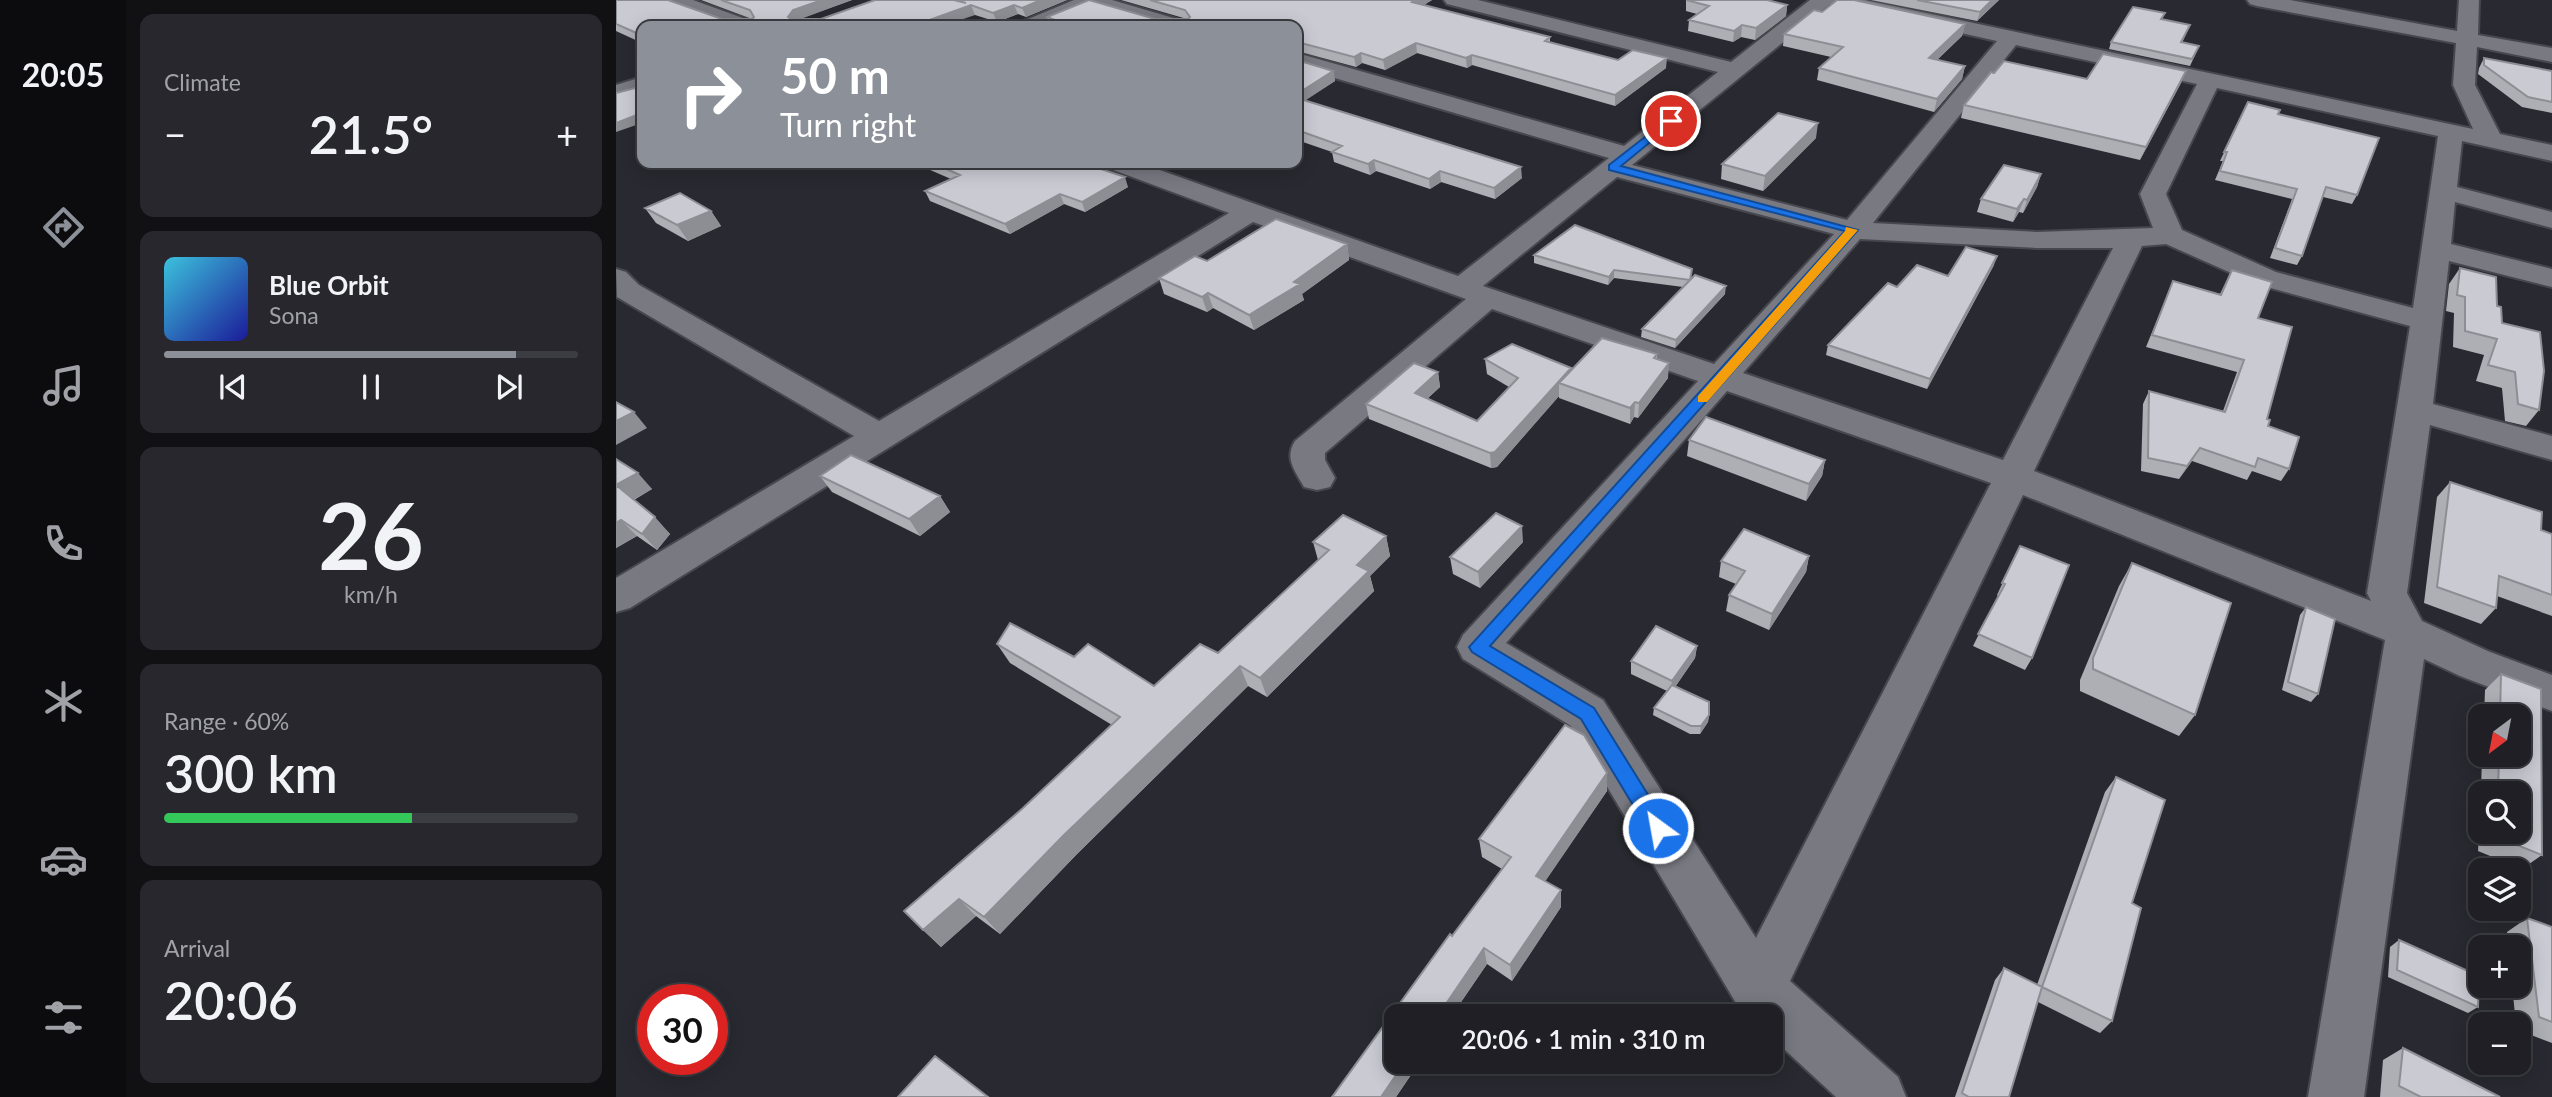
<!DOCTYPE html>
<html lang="en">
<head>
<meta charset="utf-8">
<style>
	:root { --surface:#1f1f25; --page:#27272d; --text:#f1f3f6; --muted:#a1a2a7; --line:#3c3d42; --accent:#8c9099 }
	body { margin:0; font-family:Lato,sans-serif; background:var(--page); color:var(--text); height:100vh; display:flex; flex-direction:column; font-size:26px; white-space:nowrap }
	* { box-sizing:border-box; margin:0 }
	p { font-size:23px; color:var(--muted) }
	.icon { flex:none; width:38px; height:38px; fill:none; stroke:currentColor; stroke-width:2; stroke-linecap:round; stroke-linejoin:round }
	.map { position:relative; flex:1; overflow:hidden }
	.details { display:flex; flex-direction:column; gap:14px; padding:14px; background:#111114; width:490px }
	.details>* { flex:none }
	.hud { position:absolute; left:21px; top:21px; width:665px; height:147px; border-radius:14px; box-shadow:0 4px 18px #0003,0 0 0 2px var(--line); background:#8c9099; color:#fff; overflow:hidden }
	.needle { width:46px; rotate:212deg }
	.fabs { position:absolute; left:1852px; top:704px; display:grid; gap:14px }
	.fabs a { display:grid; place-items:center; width:63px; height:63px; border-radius:14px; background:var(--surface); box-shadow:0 4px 18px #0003,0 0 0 2px var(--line); font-size:35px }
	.speed { position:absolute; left:21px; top:984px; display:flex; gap:14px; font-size:35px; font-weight:700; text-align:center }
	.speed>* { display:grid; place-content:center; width:91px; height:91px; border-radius:50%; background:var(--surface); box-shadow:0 4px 18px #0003,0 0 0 2px var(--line); line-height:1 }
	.speed .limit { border:10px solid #d22; background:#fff; color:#111 }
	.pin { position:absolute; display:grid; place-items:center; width:60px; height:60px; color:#fff; margin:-30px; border:4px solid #fff; border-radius:50%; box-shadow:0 2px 7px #0007 }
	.me { position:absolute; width:77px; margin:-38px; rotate:328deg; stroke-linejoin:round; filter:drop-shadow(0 0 5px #0008) }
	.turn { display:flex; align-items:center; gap:24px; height:147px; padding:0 28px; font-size:32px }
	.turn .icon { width:91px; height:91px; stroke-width:2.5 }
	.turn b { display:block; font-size:49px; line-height:60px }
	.big { font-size:52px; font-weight:600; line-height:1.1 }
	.details .widget { flex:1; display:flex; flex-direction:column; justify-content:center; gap:10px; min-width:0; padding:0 24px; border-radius:14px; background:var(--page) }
	.details .dial { align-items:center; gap:0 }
	.dial b { font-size:91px; line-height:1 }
	.song { display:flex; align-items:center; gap:21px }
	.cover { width:84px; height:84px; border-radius:10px; background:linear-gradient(135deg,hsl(190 70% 55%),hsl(240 70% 35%)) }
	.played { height:7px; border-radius:4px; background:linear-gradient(90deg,var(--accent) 85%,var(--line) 85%) }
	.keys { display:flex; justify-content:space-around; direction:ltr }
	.heat { display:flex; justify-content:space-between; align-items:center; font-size:38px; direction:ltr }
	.charge { height:10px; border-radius:5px; background:linear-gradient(90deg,#34c759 60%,var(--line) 0) }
	.trip { position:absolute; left:768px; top:1004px; width:399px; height:70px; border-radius:14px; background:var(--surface); box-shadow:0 4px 18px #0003,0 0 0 2px var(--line); font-weight:600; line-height:70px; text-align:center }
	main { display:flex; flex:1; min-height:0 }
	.tabs { display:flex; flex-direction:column; width:126px; justify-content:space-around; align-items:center; background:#0c0c0f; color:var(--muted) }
	.tabs .icon { width:49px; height:49px }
	.tabs .on { color:var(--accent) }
	.tabs b { font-size:32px; color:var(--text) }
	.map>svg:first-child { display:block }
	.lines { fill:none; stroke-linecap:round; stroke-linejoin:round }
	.street-casing { stroke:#47474e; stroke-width:4 }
	.street { fill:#787981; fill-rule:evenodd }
	.wall { fill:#aeaeb5 }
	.shaded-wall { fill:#8d8d94 }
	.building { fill:#cacad3; stroke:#8d8d94; stroke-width:2 }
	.route { fill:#1a73e8; stroke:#114b97; stroke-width:2 }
	.slow { fill:#f59e0b }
</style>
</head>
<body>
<main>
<nav class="tabs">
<b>20:05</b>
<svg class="icon on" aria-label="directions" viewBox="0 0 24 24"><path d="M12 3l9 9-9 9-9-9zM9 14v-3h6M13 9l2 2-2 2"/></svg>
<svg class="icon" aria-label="music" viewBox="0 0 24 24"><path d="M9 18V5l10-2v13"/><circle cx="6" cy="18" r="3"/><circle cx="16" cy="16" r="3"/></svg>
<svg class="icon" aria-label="phone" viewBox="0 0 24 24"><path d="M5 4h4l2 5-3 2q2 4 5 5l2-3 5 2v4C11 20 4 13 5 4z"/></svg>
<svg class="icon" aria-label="climate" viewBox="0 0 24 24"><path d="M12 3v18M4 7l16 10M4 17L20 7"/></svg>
<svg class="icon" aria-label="car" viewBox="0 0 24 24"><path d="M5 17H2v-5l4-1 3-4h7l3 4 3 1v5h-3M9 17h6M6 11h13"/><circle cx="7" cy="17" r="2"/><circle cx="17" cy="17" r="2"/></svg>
<svg class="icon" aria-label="filters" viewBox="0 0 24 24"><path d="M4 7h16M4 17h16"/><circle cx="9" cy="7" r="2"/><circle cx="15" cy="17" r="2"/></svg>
</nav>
<section class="details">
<div class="widget"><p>Climate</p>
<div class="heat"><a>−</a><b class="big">21.5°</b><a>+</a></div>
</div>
<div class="widget">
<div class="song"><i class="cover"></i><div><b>Blue Orbit</b><p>Sona</p></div></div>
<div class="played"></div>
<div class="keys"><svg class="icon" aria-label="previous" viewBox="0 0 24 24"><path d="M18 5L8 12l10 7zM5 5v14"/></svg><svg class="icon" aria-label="pause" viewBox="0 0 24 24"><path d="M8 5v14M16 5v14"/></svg><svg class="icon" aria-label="next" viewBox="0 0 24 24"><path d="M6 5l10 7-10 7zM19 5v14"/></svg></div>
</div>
<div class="widget dial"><b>26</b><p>km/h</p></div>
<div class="widget"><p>Range · 60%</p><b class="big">300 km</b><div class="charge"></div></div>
<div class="widget"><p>Arrival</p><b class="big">20:06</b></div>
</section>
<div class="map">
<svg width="1936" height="1097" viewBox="0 0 1936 1097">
	<rect width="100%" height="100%" fill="#292931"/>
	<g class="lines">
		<g class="street-casing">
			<path id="street" d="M48,0H77L138,22L141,26H112L51,4Z
				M458,0H496L571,22L574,26H542L476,7L429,26H402L405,22Z
				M828,0H862L1115,62L1194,0H1249L1857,129L1837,85L1840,43L1641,6L1634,4L1631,0H1674L1841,31L1843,0H1863L1862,35L1936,48V62L1861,47L1859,85L1884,134L1936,145V161L1846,141L1841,187L1936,212V228L1839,202L1835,244L1936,269V287L1833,261L1817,404L1936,436V460L1814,425L1791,593L1806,621L1874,652L1936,675V711L1844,676L1808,659L1748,1097H1692L1769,640L1407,495L1174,981L1282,1077L1290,1097H1220L1155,1037V1017H1133L1123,1008L955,726L847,659L841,647L847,635L1082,381L876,309L709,453V460L719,478L714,487L701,490L688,487C679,471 668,458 679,441L850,299L637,222L14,608L0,612V578L238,436L1,297L0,269L10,272L23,285L263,421L613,213L492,168L488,163H524L842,276L993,158L681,67V53L1008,146L1102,72L831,4ZM1214,4L1381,41L1231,220L1016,165ZM1400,45L1581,84L1524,194L1537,228L1421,232L1257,223ZM1601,88L1822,136L1797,308L1660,272L1566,230L1550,194ZM1001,177L1218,234L1098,364L867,286ZM1244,239L1421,248H1497L1387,460L1127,373ZM1550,244L1640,284L1794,326L1751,593L1755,601L1418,471L1526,246ZM1111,391L1375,483L1140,938L987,700L890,643Z
				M26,77V92L0,100V85Z"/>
		</g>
		<use href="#street" class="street"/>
	</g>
	<path class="wall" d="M0,0L106,19H136L85,0H236L183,19H205L259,0H451L410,17L402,14L381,22L359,15L26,26V43L0,31Z
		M505,0H816L808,5L934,37V42L1002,60L1050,68L999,106L856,65L851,68L801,53L769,70L746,63L740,67L681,51V26H434L431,17L571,19Z
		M1070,0L1171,5L1170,16L1139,40L1125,37L1117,42L1072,31L1073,20L1081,14L1070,11Z
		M1255,0H1383L1361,21Z
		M1206,12L1349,24L1346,36L1321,60L1349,66L1346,79L1318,112L1201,80L1203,68L1215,57L1167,46L1168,34Z
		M1546,19L1574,25L1566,43L1580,53L1574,66L1493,49L1495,42Z
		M1868,58L1936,71V113L1906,107L1862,74L1863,68Z
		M681,60L717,71L719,81L689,100L906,178L879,199L825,182L814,189L760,171L754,175L718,162L716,152L681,140Z
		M1565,83L1524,160L1345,118L1348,105Z
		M1632,102L1662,114L1741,195L1736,204L1707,197L1686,256L1681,265L1654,258L1676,199L1599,180L1607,161H1604Z
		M1200,138L1147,191L1105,179L1106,164Z
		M298,163H467L512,187L469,212L448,204L394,234L314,201L309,191L335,179Z
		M1425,174L1421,187L1407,213L1403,212L1397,222L1361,212L1365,199Z
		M29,208L95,211L105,226L72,241L40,223Z
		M731,244L733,260L686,294L688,300L638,330L597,308L591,312L548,294L543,278L591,261Z
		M918,255L1075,279L1109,294L1059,348L1025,337L1026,329L1067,287L998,278L992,285L918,263Z
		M1378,265L1311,389L1210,355L1212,345L1281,287L1332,276Z
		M1844,268L1881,306L1886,323L1923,410L1910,426L1889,421L1886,388L1860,381L1868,355L1837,347L1838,313L1830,311L1833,284Z
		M1616,270L1642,318L1652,426L1673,469L1665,481L1636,471L1631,480L1576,461L1563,479L1525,471L1527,404L1533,391L1607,411L1621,372L1530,347L1557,281L1604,294Z
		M1041,354V359L1052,378L1022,418L1018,417L1014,424L943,398V396L881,467L875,468L753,419L750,404L822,372L824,387L811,399L861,421L893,387L871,374L869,359L955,370Z
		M1073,440L1209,460L1206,476L1190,501L1071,456Z
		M0,459L36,489L18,500L54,534L41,550L21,536L0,548Z
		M204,476L324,496L334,512L304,536L216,492Z
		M1834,482L1925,530L1936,534V616L1881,596L1880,608L1865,624L1808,603L1821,497Z
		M770,536L774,556L754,576L758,591L651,697L632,686L461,854L384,934L360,916L325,947L307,930L407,808L496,725L394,663L381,644L458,657L538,686L602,653L702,560L697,542Z
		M907,542L864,588L837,574L834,557Z
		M1404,546L1416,658L1409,670L1357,646L1382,596L1381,595Z
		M1193,556L1190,572L1153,630L1110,611L1113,595L1120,584L1103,577L1105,561Z
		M1516,563L1579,715L1563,736L1464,691V680L1503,586Z
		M1690,607L1702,694L1695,702L1666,690L1684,615Z
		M1081,646L1079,658L1059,687L1093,715L1092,722L1084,734H1074L1037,715L1038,708L1051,691L1015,674V661Z
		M1885,674L1925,689L1926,855L1906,869L1862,851L1864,811V831H1902V793H1865L1866,754H1902V716H1868L1869,690Z
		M991,773V791L929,881L945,907L896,981L871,964L780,1097H716L886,869L866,857L863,839Z
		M1500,777L1516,903L1496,1021L1484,1033L1422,1002L1393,1097H1339L1379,980L1388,968L1421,985L1489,792Z
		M1911,918L1936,927V1043L1902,1030V1024H1900L1896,985H1902V947H1892L1891,932Z
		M1783,940L1862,1007L1852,1013L1772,977L1774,947Z
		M1787,1048L1884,1097H1764L1767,1060Z"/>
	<path class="shaded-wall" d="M206,0H236L182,20L177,26L172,17L177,10Z
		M425,0H451L410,17L406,8Z
		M799,0H816L797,11L796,2Z
		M1376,0H1383L1361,21L1364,12Z
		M355,5L359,15L327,26H297Z
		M398,5L402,14L381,22L377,13Z
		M1171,5L1170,16L1139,40L1140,28Z
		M1349,24L1346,36L1310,70L1313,58Z
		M1126,25L1125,37L1117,42L1118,31Z
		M800,43L801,53L769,70L767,60Z
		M745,53L746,63L740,67L738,57Z
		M856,55V65L851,68L850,58Z
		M1051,58L1050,68L999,106V95Z
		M1349,66L1346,79L1318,112L1321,99Z
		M717,71L719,81L681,106V94Z
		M1570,71L1565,83L1524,160L1530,147Z
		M26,113V123L0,132V123Z
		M1202,123L1200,138L1147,191L1149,176Z
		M758,160L760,171L754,175L752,164Z
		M905,167L906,178L879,199L878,188Z
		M824,171L825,182L814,189L813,179Z
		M1425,174L1421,187L1407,213L1411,200Z
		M509,177L512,187L469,212L466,202Z
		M444,194L448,204L394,234L389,224Z
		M1408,199L1403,212L1397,222L1401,209Z
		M95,211L105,226L72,241L61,225Z
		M731,244L733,260L686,294L688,300L638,330L633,315Z
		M1381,256L1378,265L1311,389L1314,379Z
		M998,270V278L992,285L993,277Z
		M1110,286L1109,294L1059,348L1060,340Z
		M592,293L597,308L591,312L586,297Z
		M1053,363L1052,378L1022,418L1023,403Z
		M955,368L956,383H943V396L881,467L875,468L874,453Z
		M822,372L824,387L801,408L799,393Z
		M1019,402L1018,417L1014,424V408Z
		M18,412L31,428L0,445V421Z
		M1584,448L1576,461L1563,479L1571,466Z
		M1209,460L1206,476L1190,501L1193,484Z
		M22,473L36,489L15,501L0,485Z
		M324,496L334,512L304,536L293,519Z
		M39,517L54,534L41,550L26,534Z
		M5,520L21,536L0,548V523Z
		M906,526L907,542L864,588L862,572Z
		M770,536L774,556L754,576L758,591L651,697L644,678L741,565Z
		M1193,556L1190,572L1153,630L1156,614Z
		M1081,646L1079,658L1055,693L1056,681Z
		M624,666L632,686L461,854L384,934L368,917L447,836Z
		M1093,715L1092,722L1084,734L1085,726Z
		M991,773V791L922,892L920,876Z
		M945,890V907L896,981L894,965Z
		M343,899L360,916L325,947L307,930Z
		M868,948L871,964L835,1017H821Z
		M789,1062H803L780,1097H765Z"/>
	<path class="building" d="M0,0H52L106,19H136L138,17L134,10L105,0H206L177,10L172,17L175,19H205L259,0H338L350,3L340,0H425L406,8L398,5L377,13L355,5L297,26H26V34L25,35L0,24Z
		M473,0L539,19H572L574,17L569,10L534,0H799L796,2L934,37L929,41L1002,60L1017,50L1051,58L999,95L856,55L850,58L800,43L767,60L745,53L738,57L681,42V26H454L431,17Z
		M1070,0H1151L1171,5L1140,28L1126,25L1118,31L1073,20L1093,6Z
		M1221,0H1238L1349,24L1313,58L1349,66L1321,99L1203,68L1227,47L1168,34L1198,10L1206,12Z
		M1301,0H1376L1364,12Z
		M1517,7L1549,13L1545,19L1574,25L1565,42L1583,46L1576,59L1495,42Z
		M1487,54L1570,71L1530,147L1348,105L1375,72L1378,73L1388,61L1471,79Z
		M1868,58L1936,71V102L1912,97L1868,65Z
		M681,60L717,71L681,94Z
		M19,88L26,92V113L0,123V93Z
		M681,98L905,167L878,188L824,171L813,179L758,160L752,164L716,152L726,146L681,130Z
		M1632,102L1664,110L1662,114L1763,138L1741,195L1710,187L1686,256L1659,248L1681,189L1604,171L1611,152H1608Z
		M1162,113L1202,123L1149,176L1106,164Z
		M317,163H467L509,177L466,202L444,194L389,224L309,191L344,175Z
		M1388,165L1425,174L1411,200L1408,199L1401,209L1365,199Z
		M64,193L95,211L61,225L29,208Z
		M660,219L731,244L678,282L684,284L633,315L592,293L586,297L543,278L579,256L591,261Z
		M959,225L1076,269L1074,280L998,270L993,277L918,255Z
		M1350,247L1381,256L1314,379L1212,345L1272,283L1281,287L1301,265L1332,276Z
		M1844,268L1880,277L1881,306L1885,307L1886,323L1924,332L1928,371L1923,410L1902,404L1899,372L1872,365L1881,339L1849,331V297L1841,295Z
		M1616,270L1656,282L1642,318L1676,327L1651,419L1654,420L1652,426L1683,437L1673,469L1642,458L1639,467L1584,448L1571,466L1532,458L1533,391L1609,412L1628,360L1536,335L1557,281L1605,295Z
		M1079,275L1110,286L1060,340L1026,329Z
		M986,338L1041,354L1038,358L1053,363L1023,403L1019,402L1014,408L943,383Z
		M896,344L955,368L879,452L874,453L750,404L798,363L822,372L799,393L861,421L902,378L869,359Z
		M0,402L18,412L0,421Z
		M1090,417L1209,460L1193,484L1073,440Z
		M235,455L324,496L293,519L204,476Z
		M0,459L22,473L0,485L39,517L26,534L5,520L0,523Z
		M1834,482L1926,512L1925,530L1936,534V595L1883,576L1880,608L1821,587Z
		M880,513L906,526L862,572L834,557Z
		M727,515L770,536L741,565L753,571L644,678L624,666L447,836L368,917L343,899L307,930L288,911L407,808L504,717L381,644L394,623L458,657L472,644L538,686L584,644L602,653L713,550L697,542Z
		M1128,529L1193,556L1156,614L1113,595L1129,571L1105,561Z
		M1404,546L1453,565L1416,658L1362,634L1389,584L1386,583Z
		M1516,563L1615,603L1579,715L1477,669V658Z
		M1690,607L1719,619L1702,694L1672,682Z
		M1040,626L1081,646L1056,681L1015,661Z
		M1885,674L1925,689L1926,855L1881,837V831H1902V793H1882L1883,754H1902V716H1884Z
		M1056,685L1093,702V715L1085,726H1075L1038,708Z
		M949,725L968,735L991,773L920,876L945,890L894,965L868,948L821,1017H780V1062H789L765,1097H716L834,934L836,936L895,857L863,839Z
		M1500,777L1549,800L1516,903L1525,908L1496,1021L1426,987L1393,1097H1353L1346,1093L1388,968L1426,987Z
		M1911,918L1936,927V1022L1923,1017Z
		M1783,940L1863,976L1862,1007L1781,970Z
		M1787,1048L1884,1097H1805L1783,1086Z
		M319,1056L372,1097H282Z"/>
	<path class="route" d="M1052,119L1060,121L1005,166L1242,230L874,646L978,708L1049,822L1052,828L1049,835L1042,837L1035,835L965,719L856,652L853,647L1229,231L993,170V165Z"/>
	<path class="slow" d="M1230,227L1242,230L1091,402H1082V396L1229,231Z"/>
</svg>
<div class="fabs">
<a><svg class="needle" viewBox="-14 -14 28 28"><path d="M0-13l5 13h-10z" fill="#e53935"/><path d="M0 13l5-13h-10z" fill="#a1a2a7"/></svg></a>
<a><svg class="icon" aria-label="search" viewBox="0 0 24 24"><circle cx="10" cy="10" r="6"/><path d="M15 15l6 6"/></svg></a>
<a><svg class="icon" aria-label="layers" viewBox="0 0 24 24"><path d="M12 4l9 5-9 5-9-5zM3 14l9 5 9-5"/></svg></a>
<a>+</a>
<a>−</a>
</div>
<div class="speed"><div class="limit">30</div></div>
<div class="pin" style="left:1055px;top:121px;background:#d93025"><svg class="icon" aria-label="arrive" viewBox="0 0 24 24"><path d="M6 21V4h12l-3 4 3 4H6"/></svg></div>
<svg class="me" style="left:1042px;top:828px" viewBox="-20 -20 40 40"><circle r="17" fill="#1a73e8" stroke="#fff" stroke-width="3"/><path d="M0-11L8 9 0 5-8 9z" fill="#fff"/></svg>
<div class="trip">20:06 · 1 min · 310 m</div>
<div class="hud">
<div class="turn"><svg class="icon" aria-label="right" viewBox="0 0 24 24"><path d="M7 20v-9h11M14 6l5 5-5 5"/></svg><div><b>50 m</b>Turn right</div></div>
</div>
</div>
</main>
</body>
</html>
